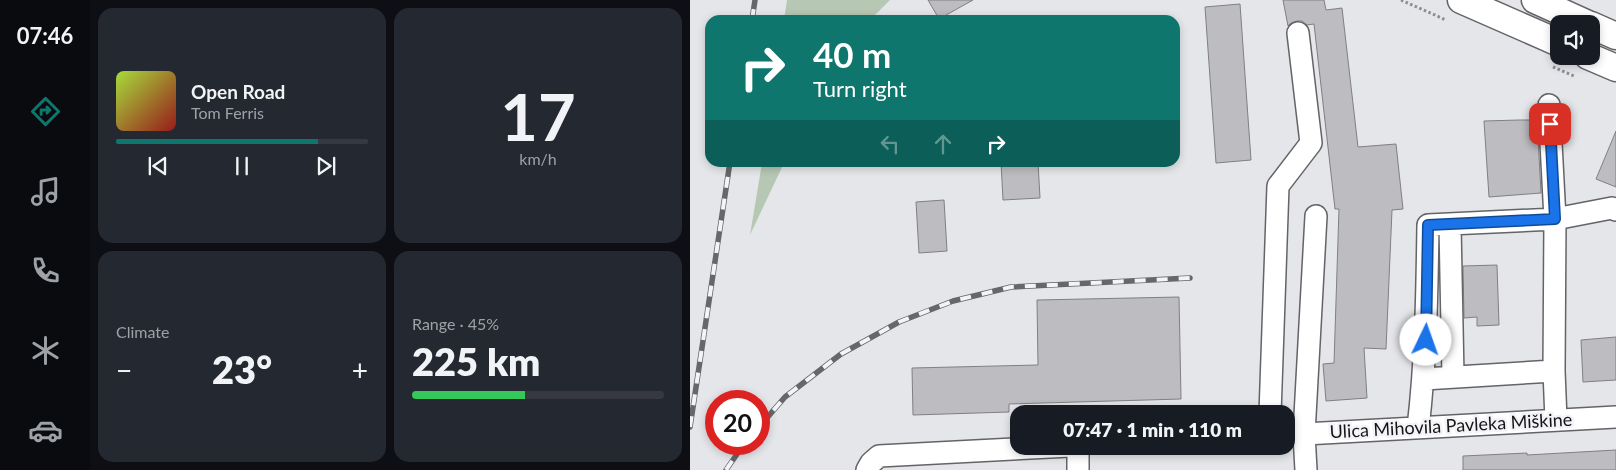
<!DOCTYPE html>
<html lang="en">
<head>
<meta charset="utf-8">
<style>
	:root { --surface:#171b24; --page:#242831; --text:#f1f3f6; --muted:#9ea1a6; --line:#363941; --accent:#0f766e }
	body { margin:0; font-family:Lato,sans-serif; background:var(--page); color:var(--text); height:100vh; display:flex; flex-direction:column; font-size:19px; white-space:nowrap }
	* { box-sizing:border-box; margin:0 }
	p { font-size:16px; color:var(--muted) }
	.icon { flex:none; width:28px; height:28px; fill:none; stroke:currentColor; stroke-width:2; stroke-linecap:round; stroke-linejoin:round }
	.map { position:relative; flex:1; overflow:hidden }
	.panel { display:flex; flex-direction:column; gap:8px; padding:8px; background:#0d0f14; width:600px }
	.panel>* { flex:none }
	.guide { position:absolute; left:15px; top:15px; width:475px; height:152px; border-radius:15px; box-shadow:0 2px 8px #0003; background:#0f766e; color:#fff; overflow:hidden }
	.buttons { position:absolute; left:860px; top:15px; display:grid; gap:10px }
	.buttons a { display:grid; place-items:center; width:50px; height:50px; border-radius:10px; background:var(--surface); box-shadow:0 2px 8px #0003; font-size:25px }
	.speed { position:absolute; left:15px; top:390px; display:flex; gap:10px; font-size:25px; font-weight:700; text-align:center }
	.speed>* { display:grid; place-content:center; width:65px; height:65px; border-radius:50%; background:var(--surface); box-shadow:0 2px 8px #0003; line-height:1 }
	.speed .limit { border:8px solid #d22; background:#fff; color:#111 }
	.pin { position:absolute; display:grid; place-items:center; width:42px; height:42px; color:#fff; margin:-21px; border-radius:10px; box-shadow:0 2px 8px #0006 }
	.me { position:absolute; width:55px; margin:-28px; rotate:3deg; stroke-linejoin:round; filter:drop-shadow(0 0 4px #0008) }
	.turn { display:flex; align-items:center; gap:18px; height:105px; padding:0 25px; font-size:22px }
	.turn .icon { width:65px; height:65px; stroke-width:2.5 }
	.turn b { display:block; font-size:35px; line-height:42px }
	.lanes { display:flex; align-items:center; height:48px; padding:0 25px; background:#0003; justify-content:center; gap:25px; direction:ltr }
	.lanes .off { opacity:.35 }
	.big { font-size:38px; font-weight:800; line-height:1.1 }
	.panel .widget { flex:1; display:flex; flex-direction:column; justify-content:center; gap:8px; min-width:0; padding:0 18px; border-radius:15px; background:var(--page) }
	.panel .dial { align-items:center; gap:0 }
	.dial b { font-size:65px; line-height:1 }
	.song { display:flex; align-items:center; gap:15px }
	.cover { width:60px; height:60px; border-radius:8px; background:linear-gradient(135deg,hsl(80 70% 55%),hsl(0 70% 35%)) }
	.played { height:5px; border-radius:2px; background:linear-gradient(90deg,var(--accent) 80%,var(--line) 80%) }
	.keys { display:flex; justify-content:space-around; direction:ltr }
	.heat { display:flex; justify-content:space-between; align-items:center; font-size:28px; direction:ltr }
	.charge { height:8px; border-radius:4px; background:linear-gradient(90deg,#34c759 45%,var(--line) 0) }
	.panel .tiles { flex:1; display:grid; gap:8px; grid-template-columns:repeat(2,1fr) }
	.trip { position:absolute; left:320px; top:405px; width:285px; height:50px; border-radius:15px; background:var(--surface); box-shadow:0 2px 8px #0003; font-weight:800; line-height:50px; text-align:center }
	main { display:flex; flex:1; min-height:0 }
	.dock { display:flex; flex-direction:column; width:90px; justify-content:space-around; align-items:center; background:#090b0e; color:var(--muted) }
	.dock .icon { width:35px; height:35px }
	.dock .current { color:var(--accent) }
	.dock b { font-size:22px; color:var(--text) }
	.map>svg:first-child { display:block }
	.green { fill:#b6c7b3 }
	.building { fill:#bdbcc0; stroke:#807f83 }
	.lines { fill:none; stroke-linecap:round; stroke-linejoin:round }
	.minor-casing { stroke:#646468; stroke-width:24 }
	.major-casing { stroke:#646468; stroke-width:29 }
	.path { stroke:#8c8d90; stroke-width:3; stroke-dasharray:2.5 2.5; stroke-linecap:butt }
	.minor { stroke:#fff; stroke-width:21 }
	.major { stroke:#fff; stroke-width:26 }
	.rail-casing { stroke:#666769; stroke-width:5.5 }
	.rail { stroke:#f3f3f8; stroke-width:4; stroke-dasharray:11; stroke-linecap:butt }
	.route-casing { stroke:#114b97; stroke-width:12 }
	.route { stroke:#1a73e8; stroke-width:9 }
	.labels { text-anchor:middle; stroke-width:5; stroke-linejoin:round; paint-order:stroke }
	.street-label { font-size:18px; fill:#151516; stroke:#f3f3f8 }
</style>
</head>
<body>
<main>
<nav class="dock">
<b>07:46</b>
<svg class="icon current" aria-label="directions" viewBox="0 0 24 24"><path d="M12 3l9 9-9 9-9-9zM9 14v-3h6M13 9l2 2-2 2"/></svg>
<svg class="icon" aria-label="music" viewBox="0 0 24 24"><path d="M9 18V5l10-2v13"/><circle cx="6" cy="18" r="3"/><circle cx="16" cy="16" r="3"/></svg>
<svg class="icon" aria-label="phone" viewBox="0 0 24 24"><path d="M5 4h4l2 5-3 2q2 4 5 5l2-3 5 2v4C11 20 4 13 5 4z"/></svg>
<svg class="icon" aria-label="climate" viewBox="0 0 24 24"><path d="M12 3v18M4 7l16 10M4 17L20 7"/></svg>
<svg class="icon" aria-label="car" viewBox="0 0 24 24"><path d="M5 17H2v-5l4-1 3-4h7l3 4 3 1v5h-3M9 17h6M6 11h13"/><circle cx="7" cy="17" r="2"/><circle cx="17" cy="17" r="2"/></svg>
</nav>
<section class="panel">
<div class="tiles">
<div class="widget">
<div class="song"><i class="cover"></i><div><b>Open Road</b><p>Tom Ferris</p></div></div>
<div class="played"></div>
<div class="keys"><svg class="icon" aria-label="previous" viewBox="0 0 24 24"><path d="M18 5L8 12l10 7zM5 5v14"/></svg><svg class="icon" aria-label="pause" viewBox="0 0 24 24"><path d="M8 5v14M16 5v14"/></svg><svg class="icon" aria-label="next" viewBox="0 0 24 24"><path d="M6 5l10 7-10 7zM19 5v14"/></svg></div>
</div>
<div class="widget dial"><b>17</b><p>km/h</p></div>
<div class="widget"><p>Climate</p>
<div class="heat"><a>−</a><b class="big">23°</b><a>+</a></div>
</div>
<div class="widget"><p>Range · 45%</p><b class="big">225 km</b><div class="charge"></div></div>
</div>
</section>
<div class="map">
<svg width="926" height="470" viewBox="0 0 926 470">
	<rect width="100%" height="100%" fill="#e5e6ea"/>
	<path class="green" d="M97,0H200L180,20H94Z
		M72,163H94L60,235Z"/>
	<path class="building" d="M238,0H283L249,19Z
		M593,0H634L636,10L652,8L668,147L706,144L713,209L702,210L696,349L674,348L677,398L636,401L633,364L644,363L649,209H645L624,24L617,25L612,21H607L601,23L598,26Z
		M550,4L561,160L526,163L515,7Z
		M829,120H847L851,193L799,197L794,121Z
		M926,131V187L906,179Z
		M311,162H348L350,198L313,200Z
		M254,200L257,251L229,253L226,202Z
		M807,265L809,325L787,326V317L774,318L773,266Z
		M489,297L491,399L319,404V412L223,415L222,368L348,365L347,300Z
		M926,337V380L893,382L891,340Z
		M926,450V470H773V456L837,453V455Z"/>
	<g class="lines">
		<g class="minor-casing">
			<path id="minor" d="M859,105L865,219L922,208L926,210
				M760,225L763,377
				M734,379L864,371L866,420
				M580,414L588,186L621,143L608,33
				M728,428C736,360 737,293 738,225L865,219L864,371
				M596,435L926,417
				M177,470L181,463L189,456L380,446
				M388,470V446
				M616,470L614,434L626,216"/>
		</g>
		<g class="major-casing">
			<path id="major" d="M771,0L869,43
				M845,0L898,24
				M901,25L926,36
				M898,56L926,68"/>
		</g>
		<path class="path" d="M711,0L756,20
			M863,67L884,76"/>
		<use href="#minor" class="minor"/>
		<use href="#major" class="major"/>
		<g class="rail-casing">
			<path id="rail" d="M62,20L65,0
				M0,427L40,162
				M69,427L95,397L151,354L209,322L263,301L321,287L500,278
				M36,470L54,444"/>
		</g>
		<use href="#rail" class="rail"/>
	</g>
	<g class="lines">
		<g class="route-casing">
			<path id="route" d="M736,340L738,225L865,219L860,124"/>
		</g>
		<use href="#route" class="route"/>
	</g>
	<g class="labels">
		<g class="street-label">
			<text transform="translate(761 426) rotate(-3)" y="6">Ulica Mihovila Pavleka Miškine</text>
		</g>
	</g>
</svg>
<div class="buttons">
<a><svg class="icon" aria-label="sound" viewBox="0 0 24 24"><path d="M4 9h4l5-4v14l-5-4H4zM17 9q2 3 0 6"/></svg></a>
</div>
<div class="speed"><div class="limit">20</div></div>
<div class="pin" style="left:860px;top:124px;background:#d93025"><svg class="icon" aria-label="arrive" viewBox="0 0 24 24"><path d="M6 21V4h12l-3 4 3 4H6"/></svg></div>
<svg class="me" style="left:736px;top:340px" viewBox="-20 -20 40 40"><circle r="19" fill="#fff"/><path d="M0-13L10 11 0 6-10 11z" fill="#1a73e8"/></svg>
<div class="trip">07:47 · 1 min · 110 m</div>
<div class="guide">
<div class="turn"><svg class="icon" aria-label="right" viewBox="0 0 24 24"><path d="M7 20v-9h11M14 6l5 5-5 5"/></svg><div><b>40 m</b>Turn right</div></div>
<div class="lanes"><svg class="icon off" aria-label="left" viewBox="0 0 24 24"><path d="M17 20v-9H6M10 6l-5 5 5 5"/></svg><svg class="icon off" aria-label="ahead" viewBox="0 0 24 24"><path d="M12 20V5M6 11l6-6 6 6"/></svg><svg class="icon" aria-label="right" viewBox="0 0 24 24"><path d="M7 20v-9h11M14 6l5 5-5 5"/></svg></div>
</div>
</div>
</main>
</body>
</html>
